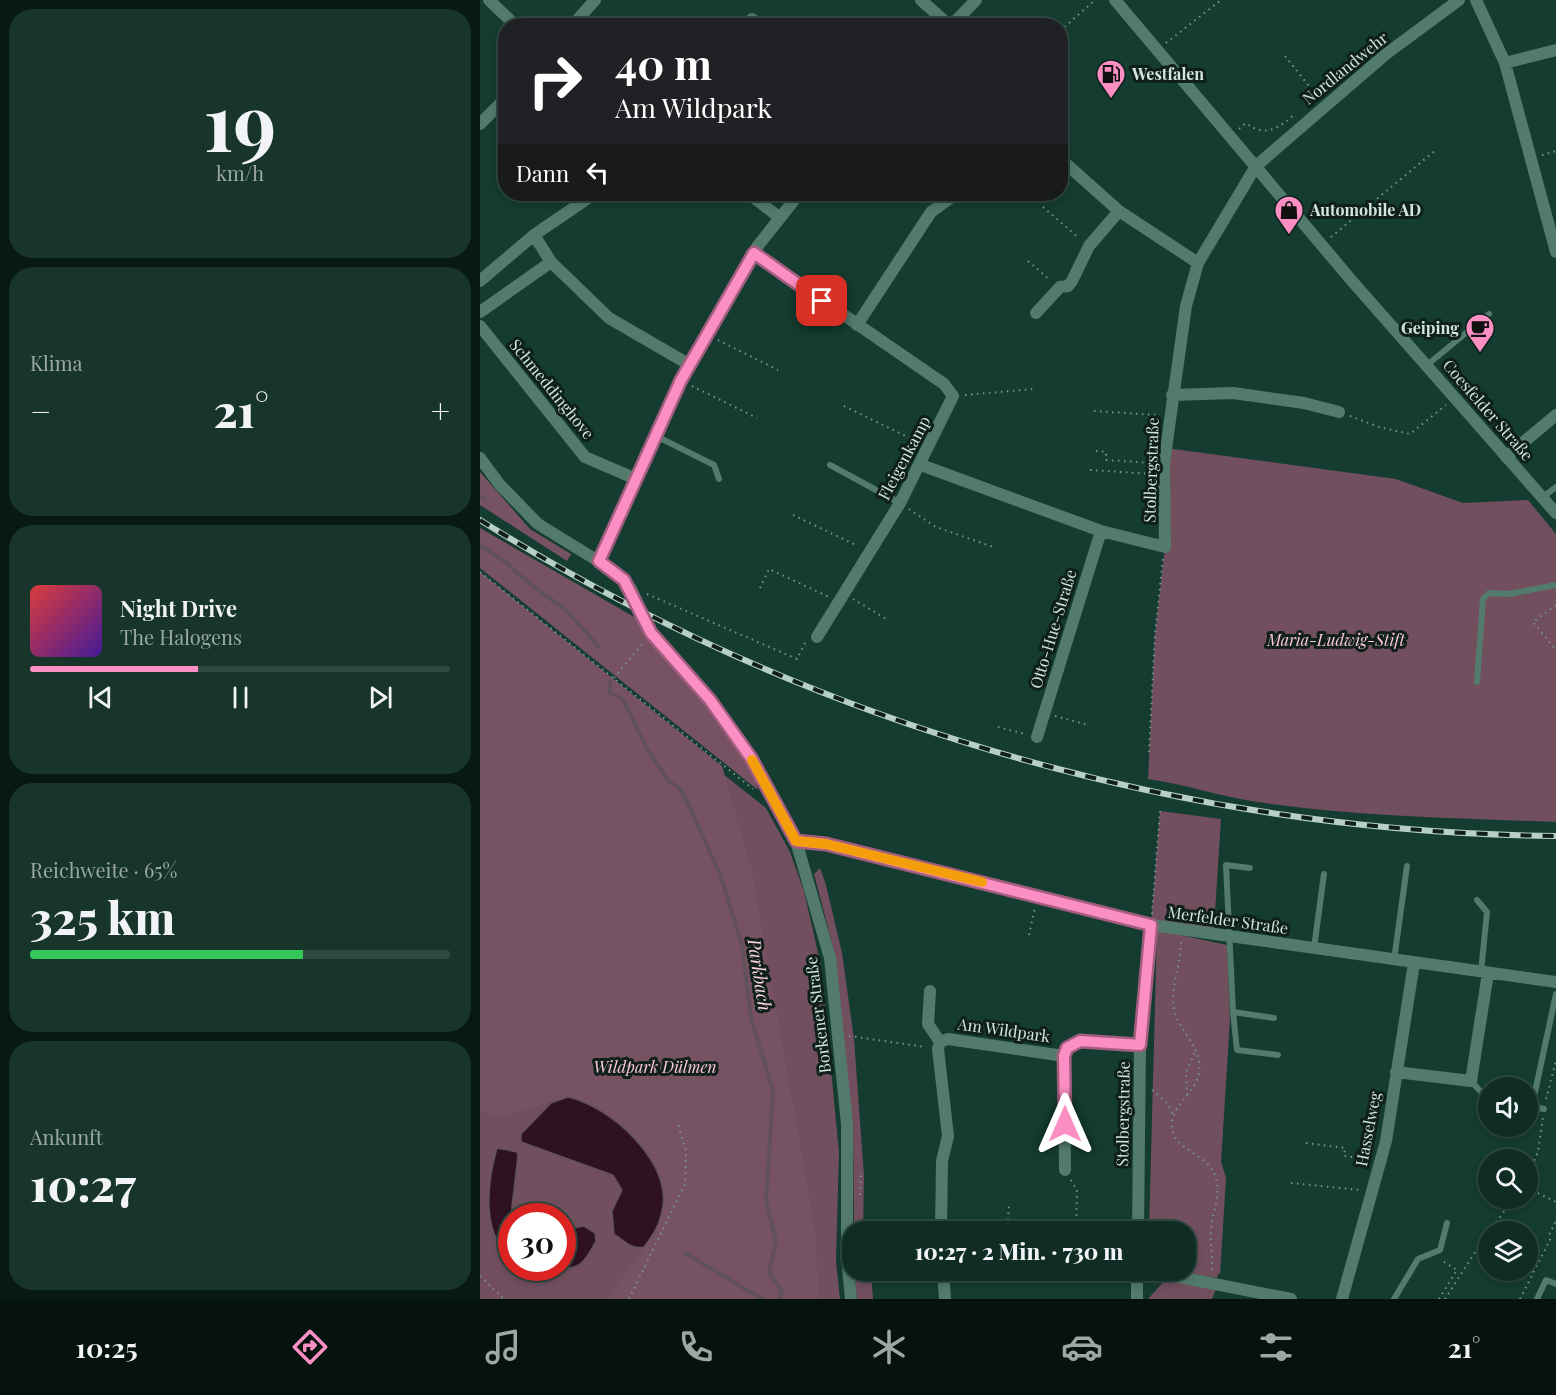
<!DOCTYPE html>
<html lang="de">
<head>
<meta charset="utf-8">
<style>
	:root { --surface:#0f2d24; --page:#18352c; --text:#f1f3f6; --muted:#9ba8a6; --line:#2f4941; --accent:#fb8fc4 }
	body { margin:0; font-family:"Playfair Display",serif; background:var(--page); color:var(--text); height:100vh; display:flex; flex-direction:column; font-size:22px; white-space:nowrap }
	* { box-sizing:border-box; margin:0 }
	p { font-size:20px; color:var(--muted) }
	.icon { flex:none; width:33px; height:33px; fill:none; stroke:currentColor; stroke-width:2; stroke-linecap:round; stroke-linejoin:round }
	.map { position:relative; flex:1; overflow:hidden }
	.panel { display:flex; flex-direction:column; gap:9px; padding:9px; background:#081914; width:480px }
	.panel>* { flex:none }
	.top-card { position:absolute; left:18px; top:18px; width:570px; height:183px; border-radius:24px; box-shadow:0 3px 9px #0003,0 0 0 2px var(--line); background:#202124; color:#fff; overflow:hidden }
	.controls { position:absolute; left:998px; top:1077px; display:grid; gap:12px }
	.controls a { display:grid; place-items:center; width:60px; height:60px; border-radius:50%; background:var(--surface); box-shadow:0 3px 9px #0003,0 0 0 2px var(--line); font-size:30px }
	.speed { position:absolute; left:18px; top:1203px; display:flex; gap:12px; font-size:30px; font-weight:700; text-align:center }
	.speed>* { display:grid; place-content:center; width:78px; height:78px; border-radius:50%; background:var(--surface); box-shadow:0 3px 9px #0003,0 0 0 2px var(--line); line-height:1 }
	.speed .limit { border:9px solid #d22; background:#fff; color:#111 }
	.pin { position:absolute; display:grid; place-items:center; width:51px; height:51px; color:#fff; margin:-26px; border-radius:12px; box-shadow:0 3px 9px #0006 }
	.me { position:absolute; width:66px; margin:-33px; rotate:0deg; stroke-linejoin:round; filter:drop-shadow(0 0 4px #0008) }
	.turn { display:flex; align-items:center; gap:21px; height:126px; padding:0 18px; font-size:27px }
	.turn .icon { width:78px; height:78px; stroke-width:2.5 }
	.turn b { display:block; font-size:42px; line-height:51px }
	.then { display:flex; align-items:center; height:57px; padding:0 18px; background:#0003; gap:12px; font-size:22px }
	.big { font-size:45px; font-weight:800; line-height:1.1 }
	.panel .tile { flex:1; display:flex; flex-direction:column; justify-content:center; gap:9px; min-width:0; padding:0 21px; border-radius:24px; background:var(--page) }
	.panel .dial { align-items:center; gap:0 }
	.dial b { font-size:78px; line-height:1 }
	.song { display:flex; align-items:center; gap:18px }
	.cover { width:72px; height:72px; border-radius:9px; background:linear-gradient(135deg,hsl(0 70% 55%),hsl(260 70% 35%)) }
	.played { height:6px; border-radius:3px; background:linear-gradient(90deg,var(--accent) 40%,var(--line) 40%) }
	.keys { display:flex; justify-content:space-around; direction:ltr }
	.heat { display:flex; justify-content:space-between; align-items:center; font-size:33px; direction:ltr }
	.charge { height:9px; border-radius:4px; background:linear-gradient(90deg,#34c759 65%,var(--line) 0) }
	.trip { position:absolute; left:362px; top:1221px; width:354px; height:60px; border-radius:24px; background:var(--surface); box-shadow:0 3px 9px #0003,0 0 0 2px var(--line); font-weight:800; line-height:60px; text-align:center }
	.tab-bar { display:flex; height:96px; justify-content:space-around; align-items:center; background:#06120e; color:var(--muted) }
	.tab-bar .icon { width:42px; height:42px }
	.tab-bar .current { color:var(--accent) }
	.tab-bar b { font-size:27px; color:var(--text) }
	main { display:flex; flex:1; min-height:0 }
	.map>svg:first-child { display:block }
	.green { fill:#714f5f; fill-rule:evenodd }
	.forest { fill:#775263 }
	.water { fill:#301121; stroke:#60515a; stroke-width:1.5 }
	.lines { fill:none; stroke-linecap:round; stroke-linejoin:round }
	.stream { stroke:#60515a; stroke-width:4 }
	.path { stroke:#77958b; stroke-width:2; stroke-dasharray:1.5 4.5; stroke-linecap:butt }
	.service { stroke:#527b6c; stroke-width:6 }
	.minor { stroke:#527b6c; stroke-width:12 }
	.tertiary { stroke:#527b6c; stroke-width:12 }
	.rail-casing { stroke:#b8cfc7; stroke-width:6 }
	.rail { stroke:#0f1f19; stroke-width:4; stroke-dasharray:11; stroke-linecap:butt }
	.route-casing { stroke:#a35d7f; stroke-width:15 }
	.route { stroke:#fb8fc4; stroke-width:10 }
	.slow { stroke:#f59e0b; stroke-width:10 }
	.labels { text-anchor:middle; stroke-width:6; stroke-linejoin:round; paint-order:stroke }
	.street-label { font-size:16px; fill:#d1e6de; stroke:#0f1f19 }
	.poi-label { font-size:16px; font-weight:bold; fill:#d1e6de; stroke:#0f1f19; text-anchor:start }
	.park-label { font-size:16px; font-style:italic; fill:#ffc9e1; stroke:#0f1f19 }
	.water-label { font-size:18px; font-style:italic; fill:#fdd3e5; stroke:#0f1f19 }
</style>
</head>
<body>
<main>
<section class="panel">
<div class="tile dial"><b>19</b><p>km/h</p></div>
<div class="tile"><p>Klima</p>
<div class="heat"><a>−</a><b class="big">21°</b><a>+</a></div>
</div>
<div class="tile">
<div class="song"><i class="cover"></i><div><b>Night Drive</b><p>The Halogens</p></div></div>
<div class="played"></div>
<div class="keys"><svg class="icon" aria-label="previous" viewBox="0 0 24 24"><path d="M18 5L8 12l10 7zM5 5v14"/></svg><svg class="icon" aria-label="pause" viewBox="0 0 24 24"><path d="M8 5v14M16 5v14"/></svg><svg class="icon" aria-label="next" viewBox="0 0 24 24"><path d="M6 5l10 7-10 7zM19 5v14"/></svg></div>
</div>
<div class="tile"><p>Reichweite · 65%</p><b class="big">325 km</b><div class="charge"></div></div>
<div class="tile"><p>Ankunft</p><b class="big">10:27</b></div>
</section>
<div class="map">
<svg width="1076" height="1299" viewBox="0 0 1076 1299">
	<rect width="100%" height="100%" fill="#143c30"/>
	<path class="green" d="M686,448L916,479L983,503L1048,500L1076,534V822C974,818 871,817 771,801C736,795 703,784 668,779L675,635L685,547Z
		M0,581L286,808L310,852L324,891L341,966L359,1152L356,1261L360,1299H0ZM32,1216H82V1268H32Z
		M680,811L741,819L734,928L671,925Z
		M340,868L346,885L362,953L374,1039L384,1176L383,1231H374L373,1128L354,951L334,874Z
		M677,930L747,945L750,1019L741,1162L746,1178L740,1274H738L737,1278L697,1271L705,1270V1232H669Z
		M374,1271H391L393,1299H377Z
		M685,1280L736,1289L732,1299H668Z"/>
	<path class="forest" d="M0,472L50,529L91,554L87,561L0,505Z
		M0,528L156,618C183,663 223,698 253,742C264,758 274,771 278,790L0,568Z
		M0,572L242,766L272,871L335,1230L339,1299H127C169,1239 212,1207 153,1139C136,1119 113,1102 87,1097L15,1118L0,1110Z"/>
	<path class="water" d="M88,1097C129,1106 189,1159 183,1205C181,1222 174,1234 164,1247C153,1250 142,1240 134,1234L132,1211L142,1190L133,1175L41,1142V1134L71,1103Z
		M17,1148L37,1152L38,1156L32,1206L31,1254C0,1236 8,1179 17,1148Z
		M104,1226L115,1233L116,1241C107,1257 102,1270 82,1268L83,1230Z"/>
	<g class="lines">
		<path class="stream" d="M0,496L5,499
			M0,546L23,560L51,585L86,610L120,648
			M130,682V693L143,699L168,751L189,782L200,788L208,804L240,874L262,945L271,1018L293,1091L286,1201L296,1241L289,1273L302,1291L300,1299
			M205,1253L282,1299"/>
		<path class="path" d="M580,31L615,0
			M686,43L741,0
			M805,56L837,96
			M759,129L766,123C785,138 799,128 815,114
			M1062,155L1076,151
			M563,207L599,238
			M851,237L957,149
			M548,261L570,280
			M238,340L298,370
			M212,386L277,418
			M485,395L554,389
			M364,406L436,441
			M614,411L677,415
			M870,416L899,427L930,434L966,405
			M616,451L626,452V460L673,463
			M610,470L673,474
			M429,509L456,527L516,548
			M313,515L378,546
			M0,572L273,789
			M280,588L289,569L349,597
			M167,594L317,659L326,641
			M373,599L408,620
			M1076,605L1053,622L1076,650
			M134,678L164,642
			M575,716L608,725
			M518,727L545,734
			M669,752L675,635L683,558
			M672,914L680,811
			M549,935L555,907
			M701,942C701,964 690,987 694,1009C698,1031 723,1047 719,1072C716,1094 690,1105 692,1128C693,1149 726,1154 734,1173C743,1192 732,1211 731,1231C730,1245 733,1258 732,1272
			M369,1036L446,1047
			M672,1090L688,1104L693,1115
			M707,1095L706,1073L716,1049
			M1066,1099L1076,1061
			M826,1143L865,1148L864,1156L888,1159
			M1047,1177L1058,1152L1063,1117
			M591,1180L597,1190L596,1232
			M811,1183L880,1190
			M1047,1188L1076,1202
			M380,1195L381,1173
			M379,1228L405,1232
			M527,1232L529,1204
			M1009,1232L1034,1198
			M1047,1268L1055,1273
			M0,1276L24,1299
			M149,1299L205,1184L206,1151L197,1121
			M959,1299L977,1270L961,1260
			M965,1299L1008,1232
			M1040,1299L1070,1240L1069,1235L1076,1221"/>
		<path class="service" d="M947,365L1009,314
			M176,436L234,465L239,479
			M350,465L420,503
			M1063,497L1076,487
			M997,682L1003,599L1009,593L1029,594L1076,585
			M770,868L746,865L753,1012L794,1018
			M997,900L1007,912L1001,972
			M834,948L844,874
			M914,960L927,866
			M753,1012L757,1050L798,1055
			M991,1081L1003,1094L1008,1096
			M1047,1105L1064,1109
			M1052,1106L1076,994
			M914,1299L938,1259L960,1250L967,1223
			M1057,1299L1066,1280L1076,1284"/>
		<path class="minor" d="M9,0L36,26
			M441,0L470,26
			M996,0L1025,63L1076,252
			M272,19L279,26
			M92,26L115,0
			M471,26L496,0
			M1025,63L1076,50
			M0,124L26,98
			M584,162L639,211L718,263
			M269,194L299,217
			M54,235L71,262L129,318L210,365
			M274,253L464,384L473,396L420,503L337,637
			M0,281L54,235L114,194
			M0,312L71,262
			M556,313L580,287L588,286L592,281L609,246L639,211
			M377,325L451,212L476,194
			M0,326L105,457L156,479
			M692,395L753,393L824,403L859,412
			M1026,457L1076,415
			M441,465L621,531L685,547L684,463L706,306L718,263L776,166
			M119,561L201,380L277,247L319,194
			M557,737L621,531
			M316,841L346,844L671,925L1076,982
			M450,991L448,1024L460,1042
			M584,1056L585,1170
			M916,1072L991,1081L1008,973
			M461,1232L462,1161L468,1136L458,1049L460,1042L468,1039L584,1056L587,1048L600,1041L660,1045
			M658,1232L660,1045L671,925
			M463,1270L465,1299
			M664,1270L811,1299
			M657,1299V1270
			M862,1299L906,1141L934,963"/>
		<path class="tertiary" d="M635,0L872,281L1076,513
			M776,166L906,54L979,0
			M0,458L20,485L58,524L136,572L151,589L171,633L230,700L271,758L316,841L350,958L367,1124V1258L371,1299"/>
		<g class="rail-casing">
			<path id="rail" d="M0,520C321,721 697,832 1076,836"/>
		</g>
		<use href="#rail" class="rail"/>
	</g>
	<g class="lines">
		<g class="route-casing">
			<path id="route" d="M342,301L274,253L201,380L119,561L144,580L171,633L230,700L271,758L316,841L346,844L671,925L660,1045L600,1041L587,1048L584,1056L585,1124"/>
		</g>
		<use href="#route" class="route"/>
		<path class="slow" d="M272,760L316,841L346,844L502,882"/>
	</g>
	<defs>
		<g id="fuel-pin" transform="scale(1.5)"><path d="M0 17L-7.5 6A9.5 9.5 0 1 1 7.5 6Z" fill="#fb8fc4" stroke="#0f1f19"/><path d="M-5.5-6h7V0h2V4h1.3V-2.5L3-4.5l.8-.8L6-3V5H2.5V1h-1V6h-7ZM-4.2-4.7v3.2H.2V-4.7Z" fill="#111"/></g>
		<g id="shop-pin" transform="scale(1.5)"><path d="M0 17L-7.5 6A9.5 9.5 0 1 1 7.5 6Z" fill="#fb8fc4" stroke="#0f1f19"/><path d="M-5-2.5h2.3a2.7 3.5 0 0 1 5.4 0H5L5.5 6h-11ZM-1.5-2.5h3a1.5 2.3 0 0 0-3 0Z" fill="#111"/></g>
		<g id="cafe-pin" transform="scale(1.5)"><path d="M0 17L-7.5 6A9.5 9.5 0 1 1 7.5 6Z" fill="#fb8fc4" stroke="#0f1f19"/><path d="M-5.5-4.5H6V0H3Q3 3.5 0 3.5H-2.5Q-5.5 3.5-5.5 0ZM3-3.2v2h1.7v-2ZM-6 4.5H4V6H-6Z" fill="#111"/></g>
	</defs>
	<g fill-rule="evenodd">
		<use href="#fuel-pin" x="631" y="74"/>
		<use href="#shop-pin" x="809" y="210"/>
		<use href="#cafe-pin" x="1000" y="328"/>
	</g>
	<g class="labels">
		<g class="street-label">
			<text transform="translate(865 68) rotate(-39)" y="6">Nordlandwehr</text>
			<text transform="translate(72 389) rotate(51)" y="6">Schmeddinghove</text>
			<text transform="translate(1008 410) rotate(49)" y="6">Coesfelder Straße</text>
			<text transform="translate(424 458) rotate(-62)" y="6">Fleigenkamp</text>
			<text transform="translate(671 470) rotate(-88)" y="6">Stolbergstraße</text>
			<text transform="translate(573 629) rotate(-73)" y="6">Otto-Hue-Straße</text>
			<text transform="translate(748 920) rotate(8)" y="6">Merfelder Straße</text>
			<text transform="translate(338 1015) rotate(-97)" y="6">Borkener Straße</text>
			<text transform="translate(524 1030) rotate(8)" y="6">Am Wildpark</text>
			<text transform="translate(643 1114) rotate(-89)" y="6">Stolbergstraße</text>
			<text transform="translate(888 1129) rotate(-79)" y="6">Hasselweg</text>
		</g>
		<g class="poi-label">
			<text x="652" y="80">Westfalen</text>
			<text x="830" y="216">Automobile AD</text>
			<text x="979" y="334" text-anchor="end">Geiping</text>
		</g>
		<g class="park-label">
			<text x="856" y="646">Maria-Ludwig-Stift</text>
			<text x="175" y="1073">Wildpark Dülmen</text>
		</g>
		<g class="water-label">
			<text transform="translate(279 975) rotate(81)" y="6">Parkbach</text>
		</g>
	</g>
</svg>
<div class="controls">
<a><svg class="icon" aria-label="sound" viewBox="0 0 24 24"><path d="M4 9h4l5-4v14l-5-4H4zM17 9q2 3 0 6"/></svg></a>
<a><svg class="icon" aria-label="search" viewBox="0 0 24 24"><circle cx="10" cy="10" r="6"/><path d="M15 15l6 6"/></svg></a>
<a><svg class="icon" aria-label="layers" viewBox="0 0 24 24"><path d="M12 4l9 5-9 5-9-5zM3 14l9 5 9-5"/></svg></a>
</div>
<div class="speed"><div class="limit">30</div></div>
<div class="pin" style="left:342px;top:301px;background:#d93025"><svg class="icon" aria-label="arrive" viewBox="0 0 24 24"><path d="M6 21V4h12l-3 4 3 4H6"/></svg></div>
<svg class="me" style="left:585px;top:1124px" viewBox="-20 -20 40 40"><path d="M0-17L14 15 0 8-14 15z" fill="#fb8fc4" stroke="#fff" stroke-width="4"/></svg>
<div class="trip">10:27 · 2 Min. · 730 m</div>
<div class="top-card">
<div class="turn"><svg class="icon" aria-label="right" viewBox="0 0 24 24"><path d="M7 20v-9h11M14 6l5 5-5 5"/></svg><div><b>40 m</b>Am Wildpark</div></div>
<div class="then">Dann<svg class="icon" aria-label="left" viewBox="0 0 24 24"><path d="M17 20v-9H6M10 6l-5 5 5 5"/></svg></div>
</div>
</div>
</main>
<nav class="tab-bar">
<b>10:25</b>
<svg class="icon current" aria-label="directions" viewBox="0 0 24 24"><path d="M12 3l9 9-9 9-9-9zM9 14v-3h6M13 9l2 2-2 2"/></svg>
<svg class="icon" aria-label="music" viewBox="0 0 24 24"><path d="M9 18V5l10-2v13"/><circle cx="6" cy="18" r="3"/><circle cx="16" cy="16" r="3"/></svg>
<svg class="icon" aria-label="phone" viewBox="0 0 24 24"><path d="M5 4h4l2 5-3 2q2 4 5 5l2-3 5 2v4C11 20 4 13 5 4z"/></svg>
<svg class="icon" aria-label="climate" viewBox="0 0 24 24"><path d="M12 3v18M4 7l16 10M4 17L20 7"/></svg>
<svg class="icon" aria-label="car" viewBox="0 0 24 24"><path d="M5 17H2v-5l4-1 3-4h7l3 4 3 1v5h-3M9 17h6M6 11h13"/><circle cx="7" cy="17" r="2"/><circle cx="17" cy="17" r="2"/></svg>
<svg class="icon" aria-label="filters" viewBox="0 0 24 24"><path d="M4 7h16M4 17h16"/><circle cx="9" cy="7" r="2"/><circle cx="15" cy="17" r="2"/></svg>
<b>21°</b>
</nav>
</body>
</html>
